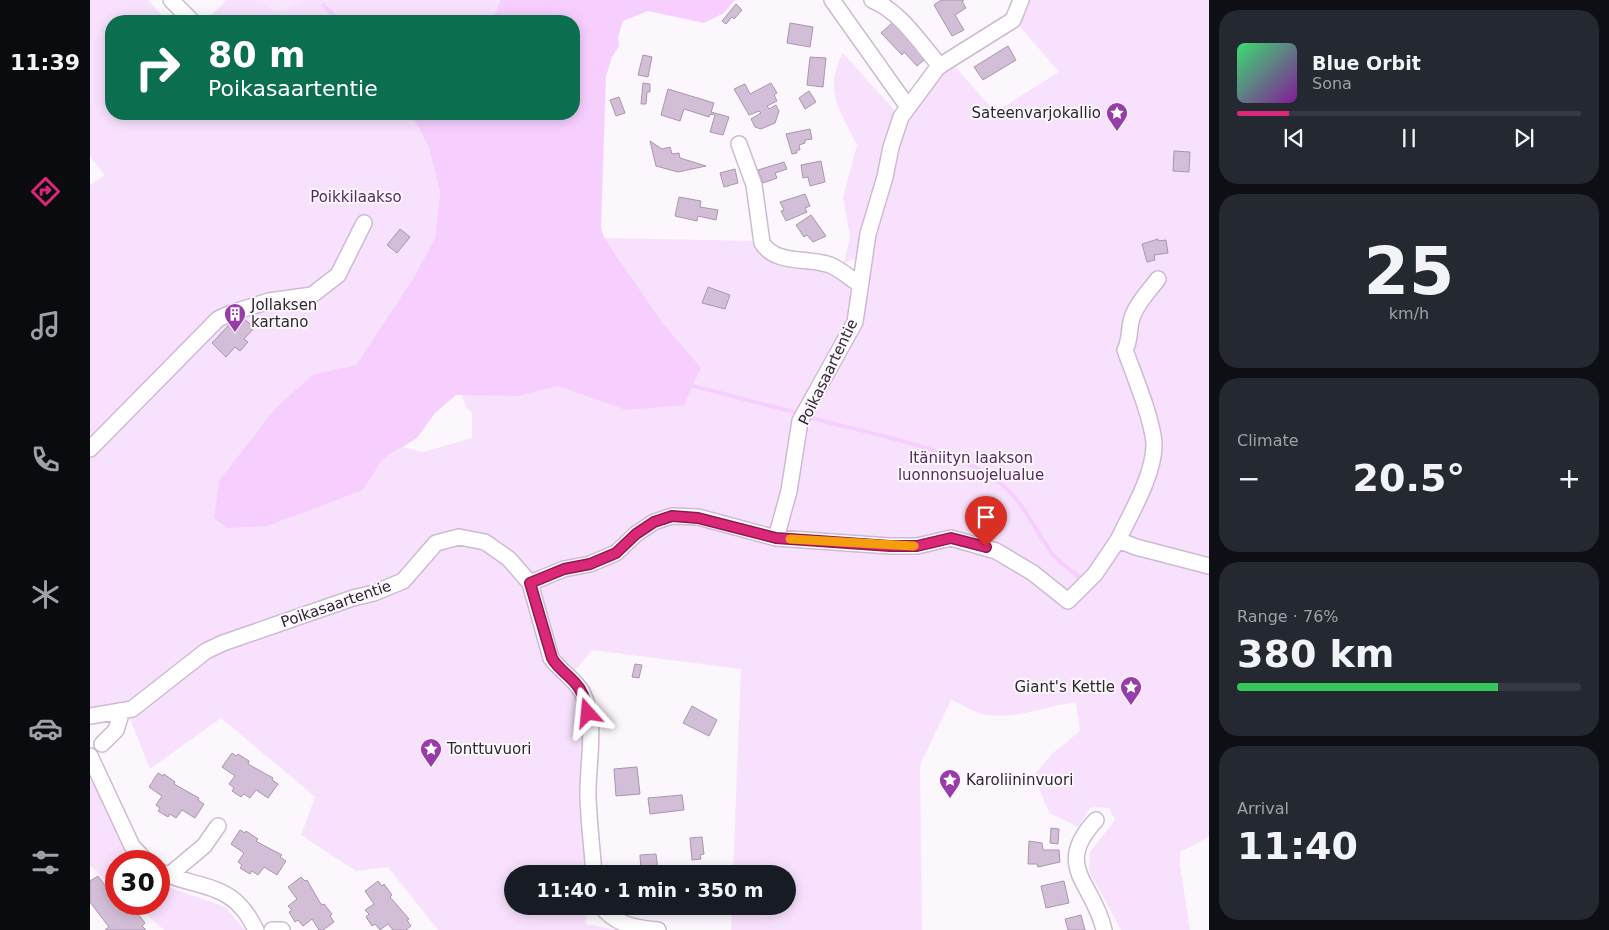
<!DOCTYPE html>
<html lang="en">
<head>
<meta charset="utf-8">
<style>
	:root { --surface:#171b24; --page:#242831; --text:#f1f3f6; --muted:#9ea1a6; --line:#363941; --accent:#db2777 }
	body { margin:0; font-family:"DejaVu Sans",sans-serif; background:var(--page); color:var(--text); height:100vh; display:flex; flex-direction:column; font-size:19px; white-space:nowrap }
	* { box-sizing:border-box; margin:0 }
	p { font-size:16px; color:var(--muted) }
	.icon { flex:none; width:28px; height:28px; fill:none; stroke:currentColor; stroke-width:2; stroke-linecap:round; stroke-linejoin:round }
	.map { position:relative; flex:1; overflow:hidden }
	.side { display:flex; flex-direction:column; gap:10px; padding:10px; background:#0d0f14; width:400px }
	.side>* { flex:none }
	.banner { position:absolute; left:15px; top:15px; width:475px; height:105px; border-radius:20px; box-shadow:0 2px 12px #0003; background:#0b6e4f; color:#fff; overflow:hidden }
	.speed { position:absolute; left:15px; top:850px; display:flex; gap:10px; font-size:25px; font-weight:700; text-align:center }
	.speed>* { display:grid; place-content:center; width:65px; height:65px; border-radius:50%; background:var(--surface); box-shadow:0 2px 12px #0003; line-height:1 }
	.speed .limit { border:8px solid #d22; background:#fff; color:#111 }
	.pin { position:absolute; display:grid; place-items:center; width:42px; height:42px; color:#fff; margin:-51px -21px; border-radius:50% 50% 50% 0; rotate:-45deg; box-shadow:0 0 5px #0007 }
	.pin .icon { rotate:45deg }
	.me { position:absolute; width:55px; margin:-28px; rotate:342deg; stroke-linejoin:round; filter:drop-shadow(0 0 4px #0008) }
	.turn { display:flex; align-items:center; gap:18px; height:105px; padding:0 20px; font-size:22px }
	.turn .icon { width:65px; height:65px; stroke-width:2.5 }
	.turn b { display:block; font-size:35px; line-height:42px }
	.big { font-size:38px; font-weight:800; line-height:1.1 }
	.side .widget { flex:1; display:flex; flex-direction:column; justify-content:center; gap:8px; min-width:0; padding:0 18px; border-radius:20px; background:var(--page) }
	.side .dial { align-items:center; gap:0 }
	.dial b { font-size:65px; line-height:1 }
	.song { display:flex; align-items:center; gap:15px }
	.cover { width:60px; height:60px; border-radius:8px; background:linear-gradient(135deg,hsl(140 70% 55%),hsl(290 70% 35%)) }
	.played { height:5px; border-radius:2px; background:linear-gradient(90deg,var(--accent) 15%,var(--line) 15%) }
	.keys { display:flex; justify-content:space-around; direction:ltr }
	.heat { display:flex; justify-content:space-between; align-items:center; font-size:28px; direction:ltr }
	.charge { height:8px; border-radius:4px; background:linear-gradient(90deg,#34c759 76%,var(--line) 0) }
	.trip { position:absolute; left:414px; top:865px; width:292px; height:50px; border-radius:25px; background:var(--surface); box-shadow:0 2px 12px #0003; font-weight:800; line-height:50px; text-align:center }
	main { display:flex; flex:1; min-height:0 }
	.dock { display:flex; flex-direction:column; width:90px; justify-content:space-around; align-items:center; background:#090b0e; color:var(--muted) }
	.dock .icon { width:35px; height:35px }
	.dock .current { color:var(--accent) }
	.dock b { font-size:22px; color:var(--text) }
	.map>svg:first-child { display:block }
	.built { fill:#fae5fe }
	.green { fill:#f8e1fd }
	.water { fill:#f6cffe }
	.lines { fill:none; stroke-linecap:round; stroke-linejoin:round }
	.stream { stroke:#f6cffe; stroke-width:4 }
	.building { fill:#d3bed7; stroke:#a996ad }
	.minor-casing { stroke:#cebad2; stroke-width:18 }
	.minor { stroke:#fff; stroke-width:15 }
	.route-casing { stroke:#8e194d; stroke-width:12 }
	.route { stroke:#db2777; stroke-width:9 }
	.slow { stroke:#f59e0b; stroke-width:9 }
	.labels { text-anchor:middle; stroke-width:4; stroke-linejoin:round; paint-order:stroke }
	.poi-label { font-size:15px; fill:#2f2730; stroke:#fcf7fc; text-anchor:start }
	.park-label { font-size:15px; fill:#582a61; stroke:#fcf7fc }
	.street-label { font-size:15px; fill:#2f2730; stroke:#fcf7fc }
</style>
</head>
<body>
<main>
<nav class="dock">
<b>11:39</b>
<svg class="icon current" aria-label="directions" viewBox="0 0 24 24"><path d="M12 3l9 9-9 9-9-9zM9 14v-3h6M13 9l2 2-2 2"/></svg>
<svg class="icon" aria-label="music" viewBox="0 0 24 24"><path d="M9 18V5l10-2v13"/><circle cx="6" cy="18" r="3"/><circle cx="16" cy="16" r="3"/></svg>
<svg class="icon" aria-label="phone" viewBox="0 0 24 24"><path d="M5 4h4l2 5-3 2q2 4 5 5l2-3 5 2v4C11 20 4 13 5 4z"/></svg>
<svg class="icon" aria-label="climate" viewBox="0 0 24 24"><path d="M12 3v18M4 7l16 10M4 17L20 7"/></svg>
<svg class="icon" aria-label="car" viewBox="0 0 24 24"><path d="M5 17H2v-5l4-1 3-4h7l3 4 3 1v5h-3M9 17h6M6 11h13"/><circle cx="7" cy="17" r="2"/><circle cx="17" cy="17" r="2"/></svg>
<svg class="icon" aria-label="filters" viewBox="0 0 24 24"><path d="M4 7h16M4 17h16"/><circle cx="9" cy="7" r="2"/><circle cx="15" cy="17" r="2"/></svg>
</nav>
<div class="map">
<svg width="1119" height="930" viewBox="0 0 1119 930">
	<rect width="100%" height="100%" fill="#fcf7fc"/>
	<path class="built" d="M173,0H213L186,13Z"/>
	<path class="green" d="M0,0H58L77,21H21V114H321L339,148L350,192L345,238L324,277L266,365L224,374L187,406L166,435L273,490L293,459L314,447L333,452L382,438V413L376,407L372,395H366L563,310L514,238L668,241L739,268L761,286L779,250L816,120L852,69L862,63L905,112L969,72L927,23L937,0H1119V837L1090,852V866L1100,930H1031L999,871L1000,852L1025,820L1019,808L1001,807L988,827L959,813L944,775L963,753L990,731L986,702C957,706 927,719 897,715C885,714 872,704 861,700L830,765L832,930H641L642,906H698V874H643L651,669L502,650L475,683L488,697L492,713L497,874H422V906H497L496,924L527,930H348L298,867L266,871L211,835L225,797L131,718L60,769L34,704L0,707V185L15,175L0,157Z
		M137,0H173L186,13L213,0H411L401,21H114Z
		M753,53L805,111C790,159 781,209 767,258L754,263L760,237L753,197L767,145C750,110 733,91 753,53Z
		M0,773L36,854L44,861H26V889L0,866Z
		M69,881L76,886L135,907L155,930H74L44,904H69Z"/>
	<path class="water" d="M411,0H645L634,13L614,23L558,11L533,21L528,37L529,46L522,57L516,76L511,227L514,238L574,325L611,368L594,405L536,410L468,386L428,396L366,395L345,413L327,438L293,459L273,490L177,526L137,528L124,518L129,481L187,406L224,374L266,365L324,277L345,238L350,192L339,148L321,114H484V21H401Z"/>
	<g class="lines">
		<path class="stream" d="M233,5L249,21
			M603,386L708,413
			M719,417C777,434 878,449 920,492C937,510 947,532 961,552C967,561 980,569 989,577"/>
	</g>
	<path class="building" d="M851,0H874L872,1L876,8L865,15L874,30L862,36L844,5Z
		M646,4L652,10L644,19L642,17L636,24L632,21Z
		M700,23L723,27L720,47L697,43Z
		M802,23L836,58L827,66L814,52L812,55L791,33Z
		M918,46L926,60L893,80L884,67Z
		M553,55L562,57L558,77L548,75Z
		M720,57L736,58L733,87L717,85Z
		M553,83L560,84V92H557L556,104H551Z
		M681,83L687,93L684,95L687,101L677,106L679,109L686,105L689,111L685,123L671,129L665,127L661,119L671,113L669,111L659,115L644,89L655,84L660,94Z
		M578,89L624,103L621,112L639,117L633,135L620,132L625,115L620,114L619,117L594,109L590,121L571,115Z
		M719,91L726,102L715,109L709,98Z
		M529,97L535,113L526,116L520,100Z
		M720,129L722,139L715,140V143L709,145L710,150H707V153L702,154L696,134Z
		M560,141L572,149L580,147L582,154L589,153L590,158L616,166L588,172L566,166Z
		M1084,151L1100,152L1099,172L1083,171Z
		M731,161L735,182L720,186L718,177L713,178L711,165Z
		M694,162L697,169L685,173L687,178L673,183L668,170Z
		M645,169L648,183L634,187L630,173Z
		M715,194L720,206L715,208L717,212L696,221L691,211L694,210L690,202Z
		M589,197L611,201L610,207L628,210L626,220L608,216L607,221L585,216Z
		M721,215L736,236L723,242L717,235L714,237L706,225Z
		M310,229L320,237L307,253L297,245Z
		M1068,239V241L1076,240L1078,253L1064,255L1065,260L1057,262L1052,244Z
		M618,287L640,295L635,309L612,303Z
		M149,314L164,328L154,339L158,342L150,351L145,347L136,357L122,343Z
		M545,664L552,665L549,678L542,677Z
		M602,706L627,720L619,736L593,723Z
		M142,753L146,756L148,754L159,761L158,764L183,778L182,780L188,784L178,798L166,790L160,798L154,794L151,797L142,791L144,788L139,784L145,776L132,767Z
		M547,767L550,794L526,796L524,769Z
		M68,773L73,776L74,774L85,782L84,784L109,798L108,800L114,804L105,818L92,810L86,818L80,814L78,817L68,811L70,808L66,805L72,796L59,787Z
		M592,795L594,810L560,814L558,798Z
		M961,828L969,829L968,844L960,843Z
		M150,830L155,833L156,831L168,839L166,841L171,844L192,855L190,857L196,861L187,875L174,867L168,875L162,871L160,874L150,868L152,865L148,862L154,853L141,844Z
		M612,837L614,854L610,855L611,859L602,860L600,838Z
		M939,841L952,843L953,850H969L970,862L948,867L947,864H938Z
		M566,854L568,871L551,872L550,855Z
		M8,876L26,900V904H29L37,914L44,909L55,923L52,926L56,930H15L19,927L0,902V881Z
		M211,877L215,881L217,880L229,901L232,905L234,904L242,914L240,916L244,922L233,930H229L222,919L213,926L208,920L205,922L199,912L202,910L198,906L207,899L198,887Z
		M288,881L292,886L294,884L302,895L300,897L319,919L317,920L321,926L316,930H303L298,924L290,930L285,924L282,926L276,917L279,914L275,910L284,904L275,891Z
		M974,881L979,903L956,908L951,886Z
		M991,915L995,930H978L975,919Z"/>
	<g class="lines">
		<g class="minor-casing">
			<path id="minor" d="M81,0L102,21
				M742,0L818,107
				M782,0C810,11 830,43 850,66
				M649,144L664,185L672,243C686,265 717,257 740,265C750,269 760,278 769,284
				M0,449L128,319L141,313L179,301L222,295L248,275L274,223
				M686,538L800,546H827L861,538L906,551L943,573L978,601L1005,574L1028,540L1046,547L1119,566
				M1028,540C1041,513 1065,473 1064,443C1062,418 1044,375 1035,350C1041,339 1038,327 1043,315C1048,302 1059,291 1068,279
				M440,583L474,569L500,564L526,553L546,534L564,522L582,516L608,517L686,538L699,491L710,421L765,322L778,234L795,177L801,147L811,117L848,67L923,20L931,0
				M0,716L42,709L116,651L133,643L263,598L284,593L313,581L346,543L369,537L395,542L419,559L440,583L461,658C470,671 484,678 492,692C508,723 497,764 498,797C499,823 502,848 504,874
				M12,744L26,730L32,711
				M0,756L42,846L56,861
				M1006,820C962,867 1004,883 1014,930
				M69,871C95,885 131,883 151,907C157,913 162,922 166,930
				M78,876L114,846L128,826
				M511,906C526,925 545,928 568,930
				M182,930H192"/>
		</g>
		<use href="#minor" class="minor"/>
	</g>
	<g class="lines">
		<g class="route-casing">
			<path id="route" d="M498,713C495,703 494,692 486,684C478,674 468,669 462,658L440,583L474,569L500,564L526,553L546,534L564,522L582,516L608,518L686,538L800,546H827L861,538L896,547"/>
		</g>
		<use href="#route" class="route"/>
		<path class="slow" d="M700,539L824,546"/>
	</g>
	<defs>
		<g id="sight-pin" transform="scale(1.125)"><path d="M0 17L-7.5 6A9.5 9.5 0 1 1 7.5 6Z" fill="#973da8" stroke="#fcf7fc"/><path d="M0-6L1.8-2.2L6-1.7L2.9 1.2L3.7 5.4L0 3.3L-3.7 5.4L-2.9 1.2L-6-1.7L-1.8-2.2Z" fill="#fff"/></g>
		<g id="building-pin" transform="scale(1.125)"><path d="M0 17L-7.5 6A9.5 9.5 0 1 1 7.5 6Z" fill="#973da8" stroke="#fcf7fc"/><path d="M-4-6H4V6H1V3H-1V6H-4ZM-2.5-4.3h1.7v1.8h-1.7ZM.8-4.3h1.7v1.8H.8ZM-2.5-1h1.7V.8h-1.7ZM.8-1h1.7V.8H.8Z" fill="#fff"/></g>
	</defs>
	<g fill-rule="evenodd">
		<use href="#sight-pin" x="1027" y="113"/>
		<use href="#building-pin" x="145" y="314"/>
		<use href="#sight-pin" x="1041" y="687"/>
		<use href="#sight-pin" x="341" y="749"/>
		<use href="#sight-pin" x="860" y="780"/>
	</g>
	<g class="labels">
		<g class="poi-label">
			<text x="1011" y="118" text-anchor="end">Sateenvarjokallio</text>
			<text x="161" y="310">Jollaksen<tspan x="161" dy="17">kartano</tspan></text>
			<text x="1025" y="692" text-anchor="end">Giant's Kettle</text>
			<text x="357" y="754">Tonttuvuori</text>
			<text x="876" y="785">Karoliininvuori</text>
		</g>
		<g class="park-label">
			<text x="266" y="202">Poikkilaakso</text>
			<text x="881" y="463">Itäniityn laakson<tspan x="881" dy="17">luonnonsuojelualue</tspan></text>
		</g>
		<g class="street-label">
			<text transform="translate(738 372) rotate(-64)" y="5">Poikasaartentie</text>
			<text transform="translate(246 604) rotate(-19)" y="5">Poikasaartentie</text>
		</g>
	</g>
</svg>
<div class="speed"><div class="limit">30</div></div>
<div class="pin" style="left:896px;top:547px;background:#d93025"><svg class="icon" aria-label="arrive" viewBox="0 0 24 24"><path d="M6 21V4h12l-3 4 3 4H6"/></svg></div>
<svg class="me" style="left:498px;top:713px" viewBox="-20 -20 40 40"><path d="M0-17L14 15 0 8-14 15z" fill="#db2777" stroke="#fff" stroke-width="4"/></svg>
<div class="trip">11:40 · 1 min · 350 m</div>
<div class="banner">
<div class="turn"><svg class="icon" aria-label="right" viewBox="0 0 24 24"><path d="M7 20v-9h11M14 6l5 5-5 5"/></svg><div><b>80 m</b>Poikasaartentie</div></div>
</div>
</div>
<section class="side">
<div class="widget">
<div class="song"><i class="cover"></i><div><b>Blue Orbit</b><p>Sona</p></div></div>
<div class="played"></div>
<div class="keys"><svg class="icon" aria-label="previous" viewBox="0 0 24 24"><path d="M18 5L8 12l10 7zM5 5v14"/></svg><svg class="icon" aria-label="pause" viewBox="0 0 24 24"><path d="M8 5v14M16 5v14"/></svg><svg class="icon" aria-label="next" viewBox="0 0 24 24"><path d="M6 5l10 7-10 7zM19 5v14"/></svg></div>
</div>
<div class="widget dial"><b>25</b><p>km/h</p></div>
<div class="widget"><p>Climate</p>
<div class="heat"><a>−</a><b class="big">20.5°</b><a>+</a></div>
</div>
<div class="widget"><p>Range · 76%</p><b class="big">380 km</b><div class="charge"></div></div>
<div class="widget"><p>Arrival</p><b class="big">11:40</b></div>
</section>
</main>
</body>
</html>
